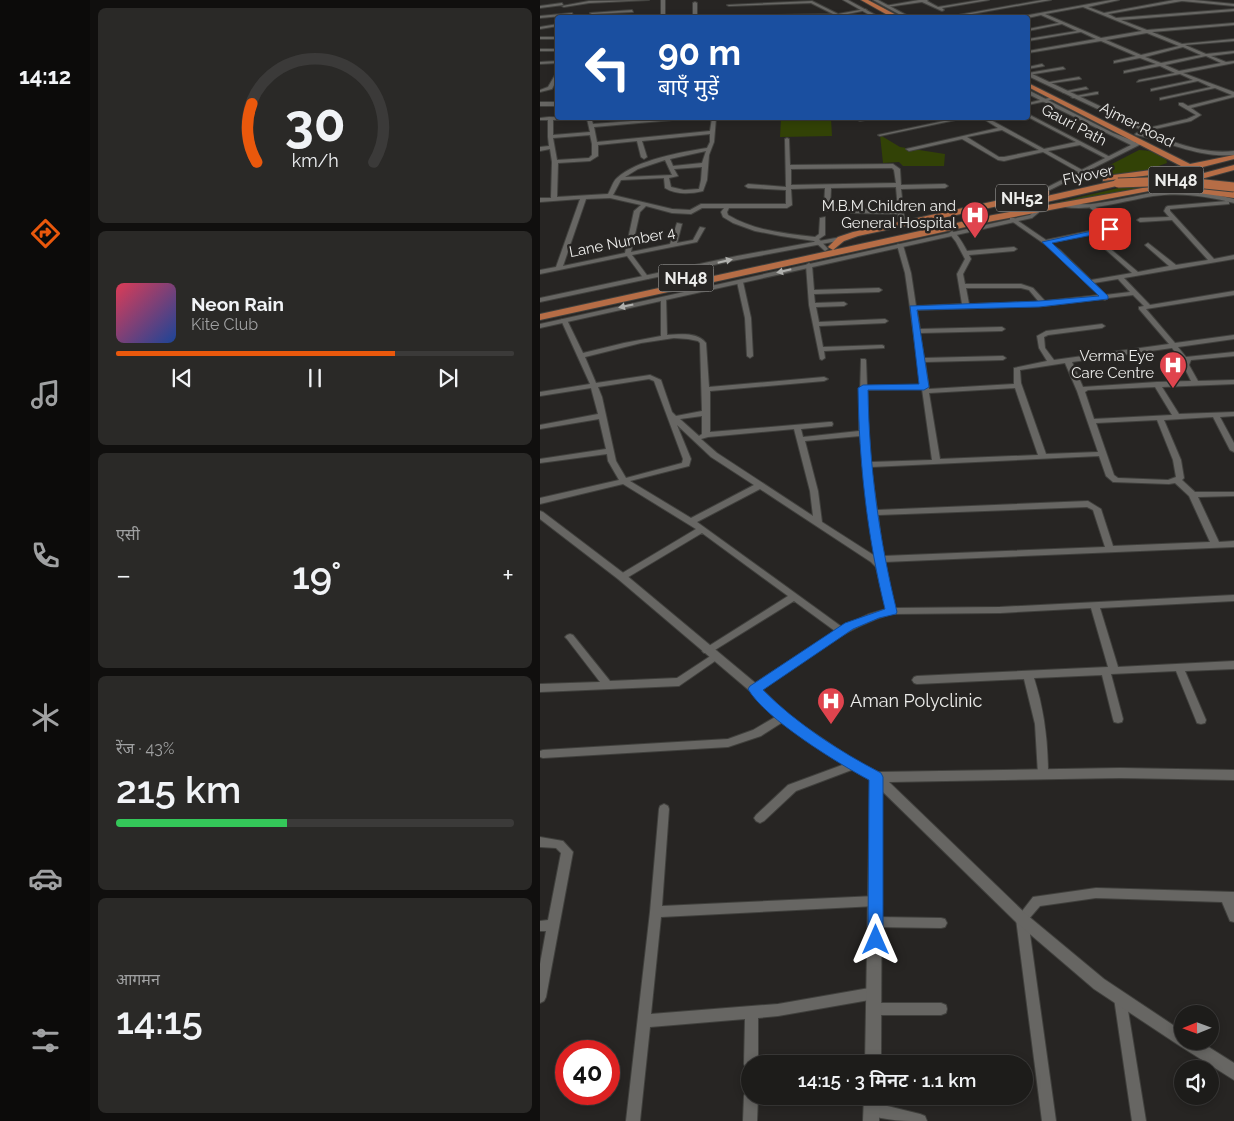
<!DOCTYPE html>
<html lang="hi">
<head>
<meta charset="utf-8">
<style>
	:root { --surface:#1d1c1a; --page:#2a2927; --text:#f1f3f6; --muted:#a0a1a2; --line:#3b3a39; --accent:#ea580c }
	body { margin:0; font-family:Raleway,"Noto Sans Devanagari",sans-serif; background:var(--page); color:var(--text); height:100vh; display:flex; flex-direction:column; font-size:19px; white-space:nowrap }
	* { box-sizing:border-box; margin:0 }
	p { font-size:16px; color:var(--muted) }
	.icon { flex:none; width:28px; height:28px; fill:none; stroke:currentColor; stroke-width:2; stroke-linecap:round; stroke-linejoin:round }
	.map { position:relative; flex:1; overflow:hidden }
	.details { display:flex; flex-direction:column; gap:8px; padding:8px; background:#100f0e; width:450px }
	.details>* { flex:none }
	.banner { position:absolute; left:15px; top:15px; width:475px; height:105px; border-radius:5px; box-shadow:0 2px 8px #0003,0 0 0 1px var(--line); background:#1a4fa0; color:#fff; overflow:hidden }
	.needle { width:32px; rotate:269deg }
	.buttons { position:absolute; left:634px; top:1005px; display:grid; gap:10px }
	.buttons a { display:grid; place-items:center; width:45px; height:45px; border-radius:50%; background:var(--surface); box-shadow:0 2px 8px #0003,0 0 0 1px var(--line); font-size:25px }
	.speed { position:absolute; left:15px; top:1040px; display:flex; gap:10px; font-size:25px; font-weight:700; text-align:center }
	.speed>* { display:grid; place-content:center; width:65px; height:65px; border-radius:50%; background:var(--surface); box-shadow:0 2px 8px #0003,0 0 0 1px var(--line); line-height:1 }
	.speed .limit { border:8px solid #d22; background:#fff; color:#111 }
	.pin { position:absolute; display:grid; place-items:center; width:42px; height:42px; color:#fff; margin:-21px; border-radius:10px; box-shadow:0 2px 8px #0006 }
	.me { position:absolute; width:55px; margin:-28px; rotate:0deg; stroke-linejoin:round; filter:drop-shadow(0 0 4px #0008) }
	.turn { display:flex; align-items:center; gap:18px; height:105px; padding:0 20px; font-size:22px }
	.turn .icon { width:65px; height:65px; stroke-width:2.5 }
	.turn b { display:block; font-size:35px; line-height:42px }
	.big { font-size:38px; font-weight:600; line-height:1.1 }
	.details .tile { flex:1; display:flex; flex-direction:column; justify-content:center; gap:8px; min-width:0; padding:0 18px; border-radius:8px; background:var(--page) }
	.details .dial { align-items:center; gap:0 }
	.dial svg { height:130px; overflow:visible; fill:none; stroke:var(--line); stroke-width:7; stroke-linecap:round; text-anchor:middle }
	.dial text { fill:var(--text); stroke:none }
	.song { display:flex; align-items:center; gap:15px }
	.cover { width:60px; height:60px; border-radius:8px; background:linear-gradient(135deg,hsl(350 70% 55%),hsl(220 70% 35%)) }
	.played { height:5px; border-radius:2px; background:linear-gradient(90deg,var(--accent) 70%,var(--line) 70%) }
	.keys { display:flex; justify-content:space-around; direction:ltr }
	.heat { display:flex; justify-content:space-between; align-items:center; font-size:28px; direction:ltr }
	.charge { height:8px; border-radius:4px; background:linear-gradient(90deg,#34c759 43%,var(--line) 0) }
	.trip { position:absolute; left:201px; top:1055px; width:292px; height:50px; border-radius:25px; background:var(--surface); box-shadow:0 2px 8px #0003,0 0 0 1px var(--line); font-weight:600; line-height:50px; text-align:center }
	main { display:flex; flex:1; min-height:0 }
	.tab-bar { display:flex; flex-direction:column; width:90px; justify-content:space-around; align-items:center; background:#0c0b0a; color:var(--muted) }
	.tab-bar .icon { width:35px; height:35px }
	.tab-bar .on { color:var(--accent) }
	.tab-bar b { font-size:22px; color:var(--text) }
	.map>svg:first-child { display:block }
	.green { fill:#324206 }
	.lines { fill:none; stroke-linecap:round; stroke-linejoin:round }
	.minor-casing { stroke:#40403d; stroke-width:2 }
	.tertiary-casing { stroke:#40403d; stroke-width:2 }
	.trunk-casing { stroke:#40403d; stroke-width:2 }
	.minor { fill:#676663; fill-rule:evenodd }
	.tertiary { fill:#676663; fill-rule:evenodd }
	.trunk { fill:#b66d46; fill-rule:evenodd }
	.trunk-bridge-casing { stroke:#40403d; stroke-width:11; stroke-linecap:butt }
	.trunk-bridge { stroke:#b66d46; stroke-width:9 }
	.oneway { fill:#b0b0ad }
	.route { fill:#1a73e8; stroke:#114b97 }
	.labels { text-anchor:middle; stroke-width:5; stroke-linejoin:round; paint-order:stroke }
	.far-street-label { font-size:15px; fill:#ececea; stroke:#272523 }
	.far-poi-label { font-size:15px; fill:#ececea; stroke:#272523; text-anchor:end }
	.shield { fill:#272523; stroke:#b1b0ae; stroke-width:1 }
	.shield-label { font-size:16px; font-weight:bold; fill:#ececea }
	.poi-label { font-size:18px; fill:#ececea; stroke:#272523; text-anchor:start }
</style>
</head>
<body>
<main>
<nav class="tab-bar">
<b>14:12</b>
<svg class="icon on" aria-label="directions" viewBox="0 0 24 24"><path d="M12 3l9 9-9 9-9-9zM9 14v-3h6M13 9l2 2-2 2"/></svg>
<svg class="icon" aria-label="music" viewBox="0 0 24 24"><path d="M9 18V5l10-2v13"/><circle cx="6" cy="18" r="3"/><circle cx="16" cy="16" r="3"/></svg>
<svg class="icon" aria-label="phone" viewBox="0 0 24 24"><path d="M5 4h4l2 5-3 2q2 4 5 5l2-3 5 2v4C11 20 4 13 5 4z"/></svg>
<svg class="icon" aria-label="climate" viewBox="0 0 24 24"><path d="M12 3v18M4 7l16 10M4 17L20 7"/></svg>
<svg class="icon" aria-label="car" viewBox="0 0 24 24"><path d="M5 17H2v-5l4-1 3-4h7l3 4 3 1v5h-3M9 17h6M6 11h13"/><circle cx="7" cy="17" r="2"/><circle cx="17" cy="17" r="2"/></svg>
<svg class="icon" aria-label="filters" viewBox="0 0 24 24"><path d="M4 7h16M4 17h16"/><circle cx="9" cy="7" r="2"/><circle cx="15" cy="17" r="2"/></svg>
</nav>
<section class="details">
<div class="tile dial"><svg viewBox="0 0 100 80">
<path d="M14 69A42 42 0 1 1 86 69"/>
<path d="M14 69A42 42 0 0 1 11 33" stroke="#ea580c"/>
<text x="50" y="56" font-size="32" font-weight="700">30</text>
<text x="50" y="72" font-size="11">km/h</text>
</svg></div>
<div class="tile">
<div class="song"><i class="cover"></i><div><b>Neon Rain</b><p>Kite Club</p></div></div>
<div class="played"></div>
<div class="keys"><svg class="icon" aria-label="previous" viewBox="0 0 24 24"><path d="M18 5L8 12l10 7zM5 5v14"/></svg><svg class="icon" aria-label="pause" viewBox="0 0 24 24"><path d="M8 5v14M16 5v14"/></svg><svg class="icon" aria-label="next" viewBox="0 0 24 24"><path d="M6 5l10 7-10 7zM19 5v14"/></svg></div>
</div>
<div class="tile"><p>एसी</p>
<div class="heat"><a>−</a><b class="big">19°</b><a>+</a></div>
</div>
<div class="tile"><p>रेंज · 43%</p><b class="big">215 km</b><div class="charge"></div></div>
<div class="tile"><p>आगमन</p><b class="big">14:15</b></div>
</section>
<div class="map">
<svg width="694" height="1121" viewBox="0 0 694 1121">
	<rect width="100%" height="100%" fill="#272523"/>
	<path class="green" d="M241,118H291L292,136L240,137Z
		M340,135L360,147L405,154L404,166H363L359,162L343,163Z
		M599,150C609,150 618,153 626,158L627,163L610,169L538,183L537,182Z
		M649,170L659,174L630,184L455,217L583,187L585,179Z"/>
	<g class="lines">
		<g class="minor-casing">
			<path id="minor" d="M109,0L49,3L24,7L22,6L49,1Z
				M121,0H125V18H121Z
				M379,0H388L387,1L398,7L440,0H449L402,8L404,10L402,11L382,2L347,7L345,6Z
				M502,0H511L415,17L413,16Z
				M571,0H579L548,7L564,13L634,0H654L694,4V6L642,1L568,14L576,18L694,9V11L581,20L607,30L694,23V25L612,32L642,44L694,39V41L645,45L666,54L694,51V53L671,56L686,62L694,61V63L643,73L694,92V97L651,108L661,115L651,121L606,131H604V129L647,119L656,115L639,105V103H643L648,106L692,95L675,88L620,100V98L671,87L658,81L611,91V89L653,80L640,74L597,82L599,80L635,73L620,66L584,73V71L616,64L600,58L574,63V61L596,56L561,41L488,53V51L556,39L541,32L488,41V39L537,31L522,24L488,31V29L519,23L501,15L488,18L478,17ZM543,7L602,31L561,38L505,14ZM607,33L639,46L601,55L566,40ZM643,47L661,55L621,63L605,57ZM666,56L681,63L639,71L625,65Z
				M272,1L298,14L325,9L327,10L298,16L187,17L189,16L293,14L271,3L189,6L187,5Z
				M155,2L157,3V18H153V3Z
				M22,3L23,5L0,8V6Z
				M92,10L93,12L52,14L50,13Z
				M32,13L33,15L0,18V16Z
				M18,24V26L0,29V27Z
				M0,37H18V39H0Z
				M0,49H18V51H0Z
				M18,61V63L0,64V62Z
				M502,64L504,66L488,69V67Z
				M523,67L525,69L488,75V73Z
				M18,70V77L12,89L0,92V90L8,87Z
				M539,77L541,79L506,84L504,83Z
				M546,87L548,89L524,93L522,92Z
				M556,92H558V94L533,98L531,97Z
				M513,97H515V99L488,105V103Z
				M488,114L572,158L567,159L540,145L508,151L544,171V173L542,174L503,152L464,161L458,160L422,139L369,151L366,149L458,128L442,118H447L504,149L536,142L488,117ZM462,130L499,150L464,157H459L427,137Z
				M9,117L51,118L53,124L133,118H146L144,119L54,127L57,142L170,131L172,118H176L174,142L169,155L167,180L163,191C150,194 136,195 125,188L124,178L81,180L73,195L132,209L150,210L161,204H246V190L208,188L205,186L208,184L246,187L245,139L247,138L249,139L250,165L353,164L360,169L361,185L405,184L408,186L405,188L361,189L365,224L362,226L359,224L358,214L311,213L308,211L311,209L358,210L356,187L291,188L290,209L287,211L284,209L285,188L251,189L252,205L247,208H189L187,212L188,215C215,231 244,233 275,237L279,234L280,218L285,217V235L279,239L288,249L285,251L274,241L241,236L215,231L193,223L183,217L181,212L184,208H162L151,214L132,213L106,206L100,212L91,252L130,244L137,223L142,224L137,243L153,240L160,227L165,228L157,242L92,255L109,278L108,279H104L87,256L0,274V270L16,267L40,199L0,202V198H11L12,162L10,149L0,151V147L9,146L8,137V120H0V118ZM47,119L50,132L13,135V120ZM170,134V142L167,148C142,152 96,160 77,178C73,181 71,189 68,194L17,197L18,163L50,161L58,156V145L97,141L101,157L104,159L107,157L102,141ZM50,135L52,144V155L49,158L17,160L13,138ZM166,151L162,163L133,166L130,159ZM125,160L132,175L85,177L98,169ZM162,167L161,180L159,189L144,190L131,187L129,178L138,176L134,169ZM352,168L354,170L356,183L251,185V169ZM70,198L101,205L94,211L85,253L23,266L46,199Z
				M327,118H335L320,121L318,120Z
				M418,118H425L340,136L338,135Z
				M687,201L689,202V204L630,209V211L674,259L694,255V259L584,278L610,305L694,291V295L606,309L635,343L694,335V339L638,347L646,357L694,352V356L651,360L649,365L658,381L694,380V384L622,387L639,414L694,412V416L680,417L694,443V452L690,450L673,417L624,420L641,460L644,478L642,480L655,492H694V496L658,497L679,542L694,541V547L344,562L343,564L355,608L460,607L694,595V601L560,608L578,667L694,661V669L645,671L666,720L665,723L661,724L657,723L636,671L571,674L583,719L582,722L578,723L574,722L573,719L562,675L494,678C504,709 508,741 508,774L507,777L503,778L499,777L498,774L495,724L484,679L377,684L374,683L372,680L374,677L377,676L568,667L551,608L460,613L351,614C301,629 261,662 219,692H211L210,689L211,686L295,631L254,601L170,653H164L162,651L164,649L248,596L162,533L85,579H79L78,577L79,575L156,529L83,484L0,504V498L79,480L68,461L67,454L0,463V459L66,449L59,419L0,429V425L58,414L51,388L0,396V392L50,384L21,320L22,319H26L27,320L43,353L84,343L121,336V298L126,297L127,335C140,334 158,332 166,343L169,387L284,377L288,379L284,381L170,391V432L289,422H292L293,424L292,426L261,429L263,437L319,431L321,359H325L326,360L327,386L381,385L365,273L357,245L358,244L363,245L371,273L376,306L422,304L417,274L425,259L416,242L409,233L412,231C419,235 423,244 427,251L474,247L477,249L474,251L429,255L431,259L423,274L425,284H481L493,288L505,301L559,295L516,252L470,220V218H474L506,240L573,226V224L550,208V206H554L578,222L579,227L588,241L587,242H583L574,229L510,243L520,250L551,280L592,273L565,249V247L567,246L598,272L629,266L606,246L605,245L608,243L636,265L668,260L632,220L600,222L597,220L600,218L629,217L624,211L626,207L628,206ZM578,279L590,292L565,295L554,283ZM426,288H481L489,290L499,302L429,304ZM593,295L604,306L599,307V309L629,344L514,360L505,348L504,337L508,335L562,328L565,326L562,324L506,331L497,336L499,348L507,361L474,368V384L389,389L385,362L463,360L466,358L463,356L384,358L380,333L462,331L465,329L462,327L380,329L377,310L504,306L562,299L565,300L568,298ZM134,338L148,339L158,341L160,343L162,411L136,416L132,412L121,380L110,375L56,383L45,357L101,343ZM632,348L643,363V365L651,381L617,382L543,387L532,362ZM525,363L537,391L558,452L506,454L481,383L480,370ZM109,379L114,381L143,459L142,463L86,478L76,461L62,397L58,387ZM615,387L632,415L554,419L545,392L548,390ZM475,388L498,455L400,459L389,393ZM382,389L392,460L331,462L327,433V390ZM162,416V434L159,436L140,419ZM617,420L633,460L636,477L628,480L578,478L574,475L556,423ZM137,425L171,457L214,485L151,518L90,481L149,466L151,459ZM254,429L270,491L273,516L177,453L161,439L168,437ZM320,436L323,464L322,465L323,467L335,556L282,522L278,491L265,441ZM559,456L566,476L573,482L629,484L635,483L649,496L670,542L573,546L561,509L548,501L337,510L331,467ZM220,489L331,562L336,567L346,609L329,614L302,627L157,522ZM547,507L553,510L565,547L343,556L338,515Z
				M269,263L272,265L274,290L339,288L342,290L339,292L274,294L275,303L304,302L307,304L304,306L276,307L279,322L345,319L348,321L345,323L279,326L283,347L342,345L344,346V348L284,351L285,358L282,360L280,359L269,305L266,265Z
				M200,280L203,282L211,318L213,356L210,358L207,356L205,318L197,282Z
				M30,634L33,635L70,681L137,678L172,655H178L180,657L178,659L139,686L0,692V684L60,682L27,639L25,637L27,635Z
				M242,713L246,714L247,717L246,720L221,736L188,747L3,758L0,757V751L3,750L188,739L213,730Z
				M313,761L317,762L318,765L317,768L256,791L224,821L220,823L216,821L214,818L216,815L248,785Z
				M124,804L128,806L129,809L122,906L336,896L340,897L342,901L340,905L336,906L121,917L111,1014L238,1004L335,987L339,989L341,993L339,997L335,999L238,1016L218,1018V1064H210V1070L206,1069L204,1064L205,1019L110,1027L100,1121H86L110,912L119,809L120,806Z
				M0,837L23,841L33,852L6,997L4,1001L0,1003V964L6,931H0V921L8,920L21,853L16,848L0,847Z
				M556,888L694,892V922L690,921L682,902L556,898L500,906L488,920L516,1121H502L476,919L493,897Z
				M336,917L401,918L405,919L407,923L405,927L401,928L336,927L332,926L330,922L332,918Z
				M580,992L584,994L586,998L606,1121H592L574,998L576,994Z
				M335,1003H401L406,1005L407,1009L406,1013L401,1015H335L330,1013L329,1009L330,1005Z
				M210,1090V1096H218L217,1121H203L204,1096L206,1091Z
				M331,1102L380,1114L385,1116L387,1121C366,1121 346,1121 326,1114L324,1109L326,1104Z"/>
		</g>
		<g class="tertiary-casing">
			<path id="tertiary" d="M303,0H308L341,18H335Z
				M333,0H338L372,18H366Z
				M488,72L608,129L609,130L604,131L488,76Z
				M488,90L573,133L594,141L596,143L600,141L603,143L498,196H494V194L591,145L488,94Z
				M0,102H18V106H0Z
				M598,132C634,139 656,155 694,151V155C658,158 630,142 596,135L595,134Z
				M634,190L664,192L694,199V203C667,196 641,192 613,196C583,201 555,211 524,207L521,205C526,202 544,205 552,204C580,201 606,192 634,190Z
				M498,208L503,209L492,218L0,328V324L490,215Z
				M301,237L304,239L303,240L197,260L0,302V298L197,256Z
				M0,511L3,512L86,575L219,686L246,714L317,762L338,772L580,768L694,770V780L580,778L349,782L487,915L564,979L642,1031V1041H659L694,1063V1080L640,1046L554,989L477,923L342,791L341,1064H325L330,780L309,768L238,720L211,692L78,579L0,519Z
				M324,1096H340L339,1121H323Z"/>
		</g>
		<g class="trunk-casing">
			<path id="trunk" d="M321,0H328L362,18H353Z
				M488,83L650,164L694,155V159L651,170L563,181V177L566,176L641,166L488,87Z
				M694,165V170L639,185L694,192V198L638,190L635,189V186L453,221L0,320V314L453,215L619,185Z
				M578,180L582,183L581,185L498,204L494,201L498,198Z
				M506,190L509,191V195L318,236L304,241L293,250L288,247L298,237L313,232Z"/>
		</g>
		<use href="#minor" class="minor"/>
		<use href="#tertiary" class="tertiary"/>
		<use href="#trunk" class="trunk"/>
		<g class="trunk-bridge-casing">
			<path id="trunk-bridge" d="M578,183L636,181L694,187"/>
		</g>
		<use href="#trunk-bridge" class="trunk-bridge"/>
	</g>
	<defs><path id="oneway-solid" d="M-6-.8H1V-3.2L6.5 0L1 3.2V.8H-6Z" transform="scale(1.25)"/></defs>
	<g class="oneway">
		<use href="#oneway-solid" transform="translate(185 261) rotate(-13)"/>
		<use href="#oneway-solid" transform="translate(244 271) rotate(167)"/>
		<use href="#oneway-solid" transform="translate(86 306) rotate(168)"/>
	</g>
	<path class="route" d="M570,227L574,229L573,231L512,243L568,296V299L499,307L377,310L389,387L384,390H328C329,465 339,539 357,612L356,614L339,618L313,629L223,690C257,724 299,751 341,773L343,777V940L341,945L336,947L330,945L328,940L329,780C299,764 225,719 208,689L210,686L305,623L345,609C327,536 319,462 318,388L323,385L379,384L370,306L499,301L559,296L502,242Z"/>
	<defs>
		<g id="hospital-pin" transform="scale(1.4375)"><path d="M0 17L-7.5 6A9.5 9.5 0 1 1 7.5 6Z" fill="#e0444e" stroke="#272523"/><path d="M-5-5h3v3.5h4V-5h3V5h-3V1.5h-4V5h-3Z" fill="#fff"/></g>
	</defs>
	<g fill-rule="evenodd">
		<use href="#hospital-pin" x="435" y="215"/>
		<use href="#hospital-pin" x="633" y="365"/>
		<use href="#hospital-pin" x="291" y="701"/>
	</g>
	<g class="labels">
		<g class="far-street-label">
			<text transform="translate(534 125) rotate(28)" y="5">Gauri Path</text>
			<text transform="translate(597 125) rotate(27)" y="5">Ajmer Road</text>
			<text transform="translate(548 175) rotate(-12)" y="5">Flyover</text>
			<text transform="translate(82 242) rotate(-11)" y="5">Lane Number 4</text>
		</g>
		<g class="far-poi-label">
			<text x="416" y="211">M.B.M Children and<tspan x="416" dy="17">General Hospital</tspan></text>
			<text x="614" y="361">Verma Eye<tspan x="614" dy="17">Care Centre</tspan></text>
		</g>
		<g class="shield">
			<rect x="608.5" y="166.5" width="55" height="27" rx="4"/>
			<rect x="456" y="184.5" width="52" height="27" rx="4"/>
			<rect x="118.5" y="264.5" width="55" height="27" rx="4"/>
		</g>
		<g class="shield-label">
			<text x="636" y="186">NH48</text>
			<text x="482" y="204">NH52</text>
			<text x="146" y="284">NH48</text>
		</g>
		<g class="poi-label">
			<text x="310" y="707">Aman Polyclinic</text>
		</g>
	</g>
</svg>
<div class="buttons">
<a><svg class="needle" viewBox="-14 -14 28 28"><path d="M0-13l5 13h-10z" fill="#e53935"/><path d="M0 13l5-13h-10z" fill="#a0a1a2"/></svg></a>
<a><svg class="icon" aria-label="sound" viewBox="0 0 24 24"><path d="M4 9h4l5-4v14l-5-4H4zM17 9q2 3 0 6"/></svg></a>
</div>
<div class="speed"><div class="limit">40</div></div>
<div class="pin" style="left:570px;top:229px;background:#d93025"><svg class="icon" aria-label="arrive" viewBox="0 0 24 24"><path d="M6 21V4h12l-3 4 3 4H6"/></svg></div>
<svg class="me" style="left:336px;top:940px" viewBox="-20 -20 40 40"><path d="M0-17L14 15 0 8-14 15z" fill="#1a73e8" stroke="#fff" stroke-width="4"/></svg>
<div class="trip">14:15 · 3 मिनट · 1.1 km</div>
<div class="banner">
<div class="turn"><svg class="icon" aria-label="left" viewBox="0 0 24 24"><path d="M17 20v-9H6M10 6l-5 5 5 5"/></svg><div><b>90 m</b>बाएँ मुड़ें</div></div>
</div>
</div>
</main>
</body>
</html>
